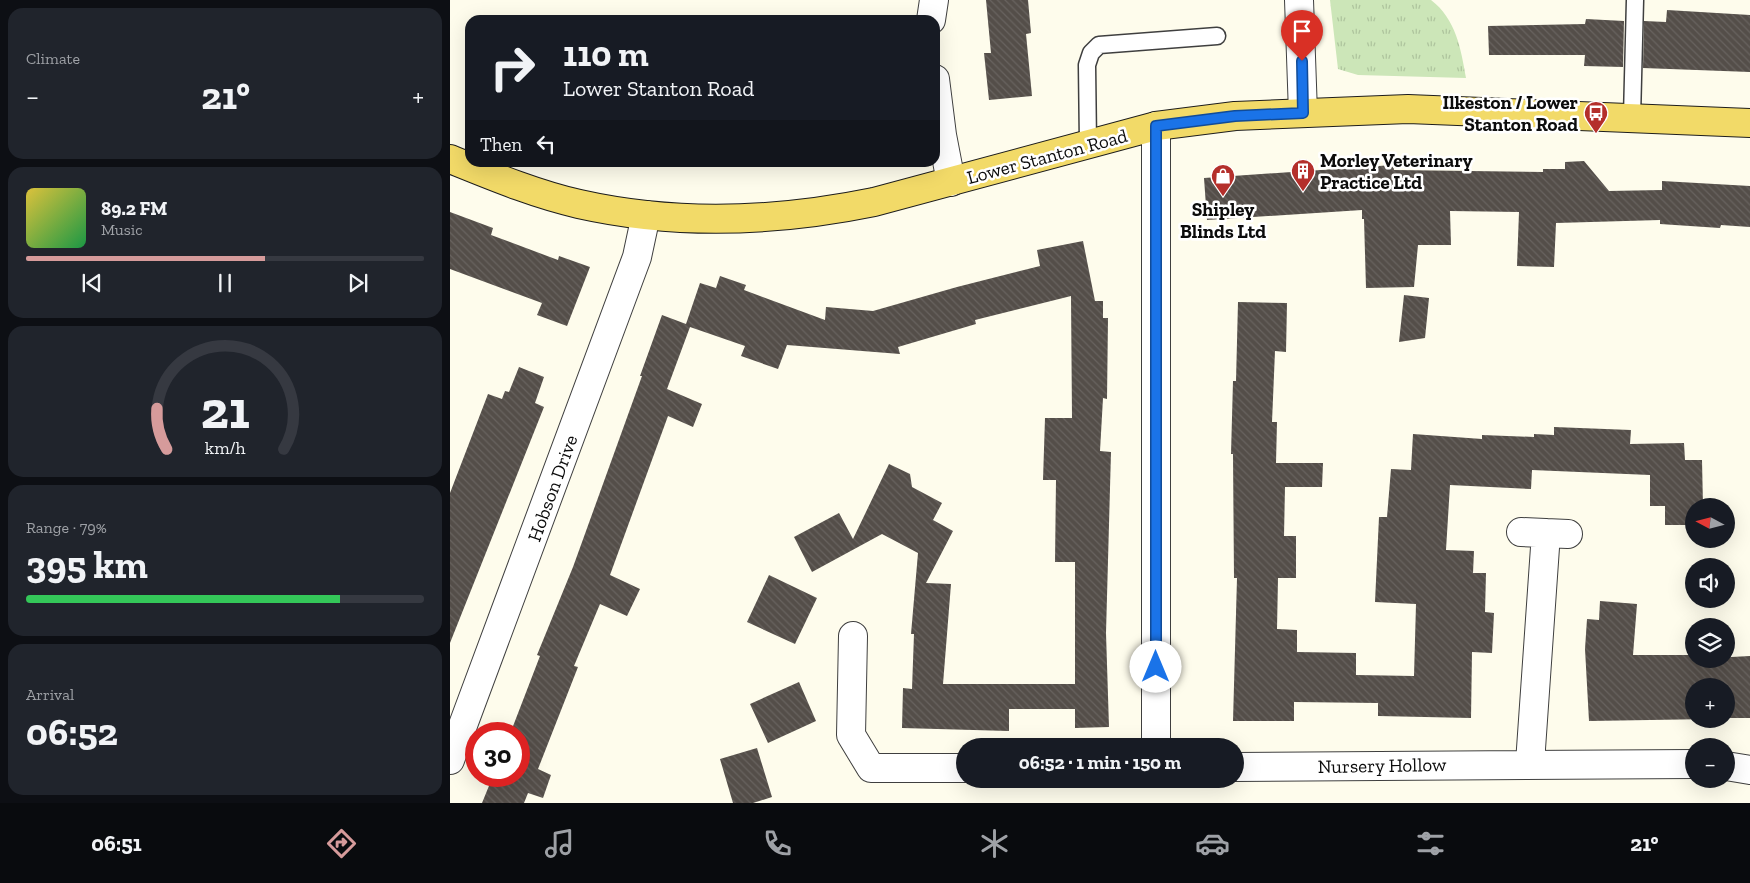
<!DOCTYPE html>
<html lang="en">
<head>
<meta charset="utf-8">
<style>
	:root { --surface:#171b24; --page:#20242c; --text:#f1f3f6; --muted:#9ea1a6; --line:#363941; --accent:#d69b9b }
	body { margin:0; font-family:"Zilla Slab",serif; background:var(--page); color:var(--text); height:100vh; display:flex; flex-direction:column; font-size:19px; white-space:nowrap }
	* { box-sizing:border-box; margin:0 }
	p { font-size:16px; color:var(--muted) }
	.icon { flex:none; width:28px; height:28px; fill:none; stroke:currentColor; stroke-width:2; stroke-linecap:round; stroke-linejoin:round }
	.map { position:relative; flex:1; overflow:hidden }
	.panel { display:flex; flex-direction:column; gap:8px; padding:8px; background:#0d0f14; width:450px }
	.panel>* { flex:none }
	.guide { position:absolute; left:15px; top:15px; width:475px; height:152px; border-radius:15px; box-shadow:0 5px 20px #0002; background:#171b24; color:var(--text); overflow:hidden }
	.needle { width:32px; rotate:277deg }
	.controls { position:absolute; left:1235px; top:498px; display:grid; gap:10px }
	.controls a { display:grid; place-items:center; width:50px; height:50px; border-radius:50%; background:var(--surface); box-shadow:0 5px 20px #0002; font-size:25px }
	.speed { position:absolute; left:15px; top:722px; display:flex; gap:10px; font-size:25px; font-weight:700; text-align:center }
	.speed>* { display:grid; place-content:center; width:65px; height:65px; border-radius:50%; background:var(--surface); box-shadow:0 5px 20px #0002; line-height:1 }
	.speed .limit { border:8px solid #d22; background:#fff; color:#111 }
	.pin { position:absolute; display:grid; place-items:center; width:42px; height:42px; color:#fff; margin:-51px -21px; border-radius:50% 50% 50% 0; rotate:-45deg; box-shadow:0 0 5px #0007 }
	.pin .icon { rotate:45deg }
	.me { position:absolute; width:55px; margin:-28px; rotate:0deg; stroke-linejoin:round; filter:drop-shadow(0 0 4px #0008) }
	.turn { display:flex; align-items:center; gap:18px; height:105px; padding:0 15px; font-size:22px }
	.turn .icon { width:65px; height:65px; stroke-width:2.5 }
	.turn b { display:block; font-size:35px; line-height:42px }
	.then { display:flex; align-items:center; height:48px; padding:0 15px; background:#0003; gap:10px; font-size:19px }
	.big { font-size:38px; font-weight:700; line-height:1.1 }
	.panel .card { flex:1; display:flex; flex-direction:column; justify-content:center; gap:8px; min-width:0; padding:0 18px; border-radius:15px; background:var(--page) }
	.panel .dial { align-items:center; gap:0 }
	.dial svg { height:130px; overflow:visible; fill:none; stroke:var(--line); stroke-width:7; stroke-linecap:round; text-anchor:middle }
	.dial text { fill:var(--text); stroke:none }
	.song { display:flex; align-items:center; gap:15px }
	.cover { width:60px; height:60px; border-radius:8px; background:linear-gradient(135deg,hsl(50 70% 55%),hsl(140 70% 35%)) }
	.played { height:5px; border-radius:2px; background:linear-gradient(90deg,var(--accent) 60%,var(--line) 60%) }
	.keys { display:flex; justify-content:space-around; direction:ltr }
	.heat { display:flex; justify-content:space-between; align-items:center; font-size:28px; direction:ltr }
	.charge { height:8px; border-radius:4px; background:linear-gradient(90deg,#34c759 79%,var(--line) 0) }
	.trip { position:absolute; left:506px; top:738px; width:288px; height:50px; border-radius:25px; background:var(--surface); box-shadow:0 5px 20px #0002; font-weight:700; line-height:50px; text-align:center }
	.dock { display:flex; height:80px; justify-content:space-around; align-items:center; background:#090b0e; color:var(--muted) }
	.dock .icon { width:35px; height:35px }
	.dock .on { color:var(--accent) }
	.dock b { font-size:22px; color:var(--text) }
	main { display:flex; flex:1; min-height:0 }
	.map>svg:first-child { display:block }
	.grass { fill:url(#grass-tufts) }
	.building { fill:url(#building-back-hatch) }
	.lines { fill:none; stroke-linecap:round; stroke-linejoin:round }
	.service-casing { stroke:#3f3f3f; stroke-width:19 }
	.minor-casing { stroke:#3f3f3f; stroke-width:30 }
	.tertiary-casing { stroke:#3f3f3f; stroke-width:30 }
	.primary-casing { stroke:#1d1d1d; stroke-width:30 }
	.service { stroke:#fff; stroke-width:16 }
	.minor { stroke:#fff; stroke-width:28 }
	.tertiary { stroke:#fff; stroke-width:28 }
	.primary { stroke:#f2da68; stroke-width:28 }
	.route-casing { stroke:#114b97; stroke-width:12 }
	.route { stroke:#1a73e8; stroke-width:9 }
	.labels { text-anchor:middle; stroke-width:5; stroke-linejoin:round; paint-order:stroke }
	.poi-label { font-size:19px; font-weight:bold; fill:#0c0c0c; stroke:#fff; text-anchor:end }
	.street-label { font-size:19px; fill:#0c0c0c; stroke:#fff }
</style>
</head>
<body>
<main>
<section class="panel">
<div class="card"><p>Climate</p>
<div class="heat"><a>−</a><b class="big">21°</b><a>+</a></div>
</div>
<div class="card">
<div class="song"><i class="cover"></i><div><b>89.2 FM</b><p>Music</p></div></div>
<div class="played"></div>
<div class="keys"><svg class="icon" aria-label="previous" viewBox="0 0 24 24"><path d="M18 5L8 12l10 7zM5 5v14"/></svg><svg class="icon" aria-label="pause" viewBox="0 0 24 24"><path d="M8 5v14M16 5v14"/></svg><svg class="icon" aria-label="next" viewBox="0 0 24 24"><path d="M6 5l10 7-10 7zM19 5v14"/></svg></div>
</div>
<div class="card dial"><svg viewBox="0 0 100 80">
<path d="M14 69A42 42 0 1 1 86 69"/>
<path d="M14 69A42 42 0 0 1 8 44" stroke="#d69b9b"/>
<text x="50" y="56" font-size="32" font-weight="700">21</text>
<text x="50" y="72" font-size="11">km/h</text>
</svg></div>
<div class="card"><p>Range · 79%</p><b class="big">395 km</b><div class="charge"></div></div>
<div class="card"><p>Arrival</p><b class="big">06:52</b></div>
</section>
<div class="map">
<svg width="1300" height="803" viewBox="0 0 1300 803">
	<defs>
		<pattern id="grass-tufts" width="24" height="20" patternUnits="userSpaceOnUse" patternTransform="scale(1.25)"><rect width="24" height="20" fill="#cce6b8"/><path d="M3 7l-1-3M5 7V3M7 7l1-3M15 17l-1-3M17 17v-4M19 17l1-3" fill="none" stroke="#aec49d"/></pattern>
		<pattern id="building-back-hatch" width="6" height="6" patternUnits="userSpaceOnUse" patternTransform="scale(1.25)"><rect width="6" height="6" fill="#544e49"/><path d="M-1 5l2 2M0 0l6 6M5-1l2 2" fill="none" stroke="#68635f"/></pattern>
	</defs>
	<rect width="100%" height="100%" fill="#fefcec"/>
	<path class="grass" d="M880,0H981C1006,19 1011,49 1016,78L908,75L888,69Z"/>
	<path class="building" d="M536,0H578L581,33L576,34L582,96L539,100L534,53H541Z
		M1217,10L1300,15V72L1193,68L1194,21L1216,22Z
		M1136,19L1174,21L1173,67L1134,66L1135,55H1039L1038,26L1135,24Z
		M1134,161L1159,191L1212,190V181L1300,186V227L1271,225L1270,228L1210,224V220L1106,223L1104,267L1067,266L1069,212L1000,211L1001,245H968L964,287L916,288L914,219H912V210L757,220L754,178L943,165L944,170L1093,172V169H1115V162Z
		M0,212L43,228L41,235L108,260L109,256L140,267L117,326L87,315L92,303L0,269Z
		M633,241L645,301H653V318H658L657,399L653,398L650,451L661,452L656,633L659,727L625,728V709H559V731L452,728L453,688L462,689L464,634H461L468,553L432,534L362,572L344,537L389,513L403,539L439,464L460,474L462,487L492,503L483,520L503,531L476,583L501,584L493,684H625V562H605L606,480H593L595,418H622L621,296L525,320L526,324L448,347L450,354L337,345L328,369L291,356L295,346L240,327L217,389L252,404L243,427L218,416L160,575L190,589L177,616L150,604L124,666L128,667L88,769L101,775L93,798L78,793L74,803H32L43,776H69V734H60L90,656L87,655L123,567L192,376H190L212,315L236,324L250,283L266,288L270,276L296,285L294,290L375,320L376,307L423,311L507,287L590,266L587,250Z
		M954,295L979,298L975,338L949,342Z
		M788,302L837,303L836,352L825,351L822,422H827L826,463H873L872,487H835L834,536H846V578H828L827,629L847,630V652L906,653V675L964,676L966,604L925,602L929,517H937L941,469L961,470L963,434L1032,439V435L1084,437V434L1104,435V427L1181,430L1180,444L1234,443L1235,460H1252L1253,506H1244V525H1215V506H1200V475L1082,470L1081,489L1000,485L996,550L1024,551L1023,573H1036L1035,612L1044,613L1042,653L1022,652L1021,718L928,716V703L844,702V721H783L787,578H784L783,454H781L783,381H786Z
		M69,367L94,377L85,403L94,407L0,643V493L38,394L52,399L55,391L59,392Z
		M319,575L367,598L345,644L297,622Z
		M1150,601L1187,604L1183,655H1244V659L1300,656V718H1276V686H1244V719H1261L1139,721L1135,649L1137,619L1149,620Z
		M349,682L366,721L318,743L300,704Z
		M307,748L322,797L303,803H283L270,759Z"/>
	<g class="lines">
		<g class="service-casing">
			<path id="service" d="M1182,117L1185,0
				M638,144L637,65L641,53L649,45L767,36"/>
		</g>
		<g class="minor-casing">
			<path id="minor" d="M481,20L484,0
				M485,79L492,135L501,182
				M1071,532L1118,534
				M403,636L401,735L421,768H515
				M706,746V126
				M0,760L187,257L196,215
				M1080,763L1096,533
				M1276,766L1300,770
				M785,767L1244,764"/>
		</g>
		<g class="tertiary-casing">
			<path id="tertiary" d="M849,0L853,113"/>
		</g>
		<g class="primary-casing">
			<path id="primary" d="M0,159C42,176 85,194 129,204C227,226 326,222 424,202L706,126L785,116L958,109L1300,123"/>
		</g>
		<use href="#service" class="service"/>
		<use href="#minor" class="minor"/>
		<use href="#tertiary" class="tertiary"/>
		<use href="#primary" class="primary"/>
	</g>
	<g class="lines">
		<g class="route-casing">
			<path id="route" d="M706,667V126L785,116L853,113L852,61"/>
		</g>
		<use href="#route" class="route"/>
	</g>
	<defs>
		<g id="bus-pin" transform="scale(1.25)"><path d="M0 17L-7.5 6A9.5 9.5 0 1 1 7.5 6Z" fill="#b42f2b" stroke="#fff"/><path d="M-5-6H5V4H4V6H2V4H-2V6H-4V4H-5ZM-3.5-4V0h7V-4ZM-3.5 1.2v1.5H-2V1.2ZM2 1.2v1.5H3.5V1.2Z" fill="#fff"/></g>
		<g id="building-pin" transform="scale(1.25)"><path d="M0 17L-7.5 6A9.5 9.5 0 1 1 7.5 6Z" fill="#b42f2b" stroke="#fff"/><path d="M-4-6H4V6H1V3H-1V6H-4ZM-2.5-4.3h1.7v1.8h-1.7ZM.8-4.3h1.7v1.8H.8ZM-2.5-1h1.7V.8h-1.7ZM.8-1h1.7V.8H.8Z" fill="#fff"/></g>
		<g id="shop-pin" transform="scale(1.25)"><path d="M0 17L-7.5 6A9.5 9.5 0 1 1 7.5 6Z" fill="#b42f2b" stroke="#fff"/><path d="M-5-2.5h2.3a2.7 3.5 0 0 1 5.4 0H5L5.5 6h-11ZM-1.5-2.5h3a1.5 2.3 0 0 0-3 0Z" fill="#fff"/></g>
	</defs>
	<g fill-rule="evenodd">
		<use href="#bus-pin" x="1146" y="113"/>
		<use href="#building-pin" x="853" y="171"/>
		<use href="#shop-pin" x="773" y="176"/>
	</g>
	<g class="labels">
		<g class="poi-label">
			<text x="1128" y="109">Ilkeston / Lower<tspan x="1128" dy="22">Stanton Road</tspan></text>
			<text x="870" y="167" text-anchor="start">Morley Veterinary<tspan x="870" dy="22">Practice Ltd</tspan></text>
			<text x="773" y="216" text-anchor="middle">Shipley<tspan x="773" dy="22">Blinds Ltd</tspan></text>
		</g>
		<g class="street-label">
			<text transform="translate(597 156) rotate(-15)" y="7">Lower Stanton Road</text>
			<text transform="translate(102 488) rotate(-70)" y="7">Hobson Drive</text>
			<text transform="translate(932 765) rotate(-1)" y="7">Nursery Hollow</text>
		</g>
	</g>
</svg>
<div class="controls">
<a><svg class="needle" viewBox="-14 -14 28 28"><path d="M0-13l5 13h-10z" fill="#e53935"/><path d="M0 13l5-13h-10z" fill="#9ea1a6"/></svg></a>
<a><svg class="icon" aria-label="sound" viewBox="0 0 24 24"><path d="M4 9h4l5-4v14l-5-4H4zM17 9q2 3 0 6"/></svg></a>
<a><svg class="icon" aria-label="layers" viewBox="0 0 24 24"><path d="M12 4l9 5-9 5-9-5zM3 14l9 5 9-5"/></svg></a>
<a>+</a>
<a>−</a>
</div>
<div class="speed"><div class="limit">30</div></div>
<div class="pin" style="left:852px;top:61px;background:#d93025"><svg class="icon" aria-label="arrive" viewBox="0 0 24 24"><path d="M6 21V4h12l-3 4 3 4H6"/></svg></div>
<svg class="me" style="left:706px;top:667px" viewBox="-20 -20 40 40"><circle r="19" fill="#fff"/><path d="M0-13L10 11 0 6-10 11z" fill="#1a73e8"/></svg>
<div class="trip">06:52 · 1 min · 150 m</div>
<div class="guide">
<div class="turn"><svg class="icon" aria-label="right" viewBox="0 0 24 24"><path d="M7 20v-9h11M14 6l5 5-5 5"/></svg><div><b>110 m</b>Lower Stanton Road</div></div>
<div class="then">Then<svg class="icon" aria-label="left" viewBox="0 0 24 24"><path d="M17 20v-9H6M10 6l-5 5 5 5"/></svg></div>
</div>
</div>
</main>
<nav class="dock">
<b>06:51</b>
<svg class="icon on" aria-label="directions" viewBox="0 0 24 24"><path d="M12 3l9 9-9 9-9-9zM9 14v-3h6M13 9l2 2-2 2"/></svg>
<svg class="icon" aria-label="music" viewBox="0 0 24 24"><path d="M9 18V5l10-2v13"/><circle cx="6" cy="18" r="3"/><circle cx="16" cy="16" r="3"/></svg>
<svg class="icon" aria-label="phone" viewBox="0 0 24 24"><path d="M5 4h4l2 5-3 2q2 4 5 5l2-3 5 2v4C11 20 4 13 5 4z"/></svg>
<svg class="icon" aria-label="climate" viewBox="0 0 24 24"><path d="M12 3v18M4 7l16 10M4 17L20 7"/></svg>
<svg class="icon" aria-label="car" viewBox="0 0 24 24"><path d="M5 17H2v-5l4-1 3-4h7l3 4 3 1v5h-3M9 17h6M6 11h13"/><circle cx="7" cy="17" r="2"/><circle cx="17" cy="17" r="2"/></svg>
<svg class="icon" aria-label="filters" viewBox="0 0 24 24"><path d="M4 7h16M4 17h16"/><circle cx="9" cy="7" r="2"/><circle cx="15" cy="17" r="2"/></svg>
<b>21°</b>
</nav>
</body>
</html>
